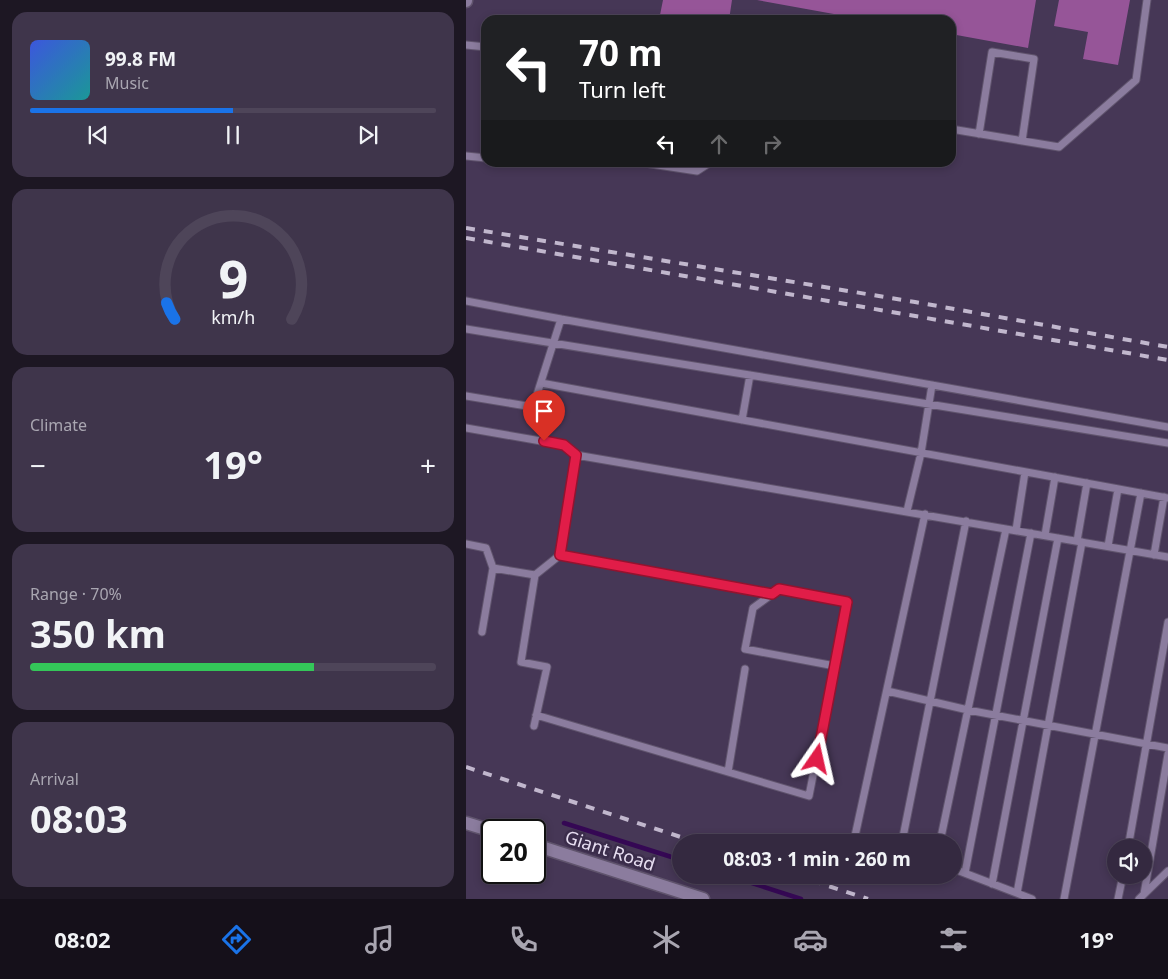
<!DOCTYPE html>
<html lang="en">
<head>
<meta charset="utf-8">
<style>
	:root { --surface:#342940; --page:#3f354b; --text:#f1f3f6; --muted:#a9a6b1; --line:#4e4559; --accent:#1a73e8 }
	body { margin:0; font-family:"Noto Sans",sans-serif; background:var(--page); color:var(--text); height:100vh; display:flex; flex-direction:column; font-size:19px; white-space:nowrap }
	* { box-sizing:border-box; margin:0 }
	p { font-size:16px; color:var(--muted) }
	.icon { flex:none; width:28px; height:28px; fill:none; stroke:currentColor; stroke-width:2; stroke-linecap:round; stroke-linejoin:round }
	.map { position:relative; flex:1; overflow:hidden }
	.panel { display:flex; flex-direction:column; gap:12px; padding:12px; background:#1d1723; width:466px }
	.panel>* { flex:none }
	.hud { position:absolute; left:15px; top:15px; width:475px; height:152px; border-radius:15px; box-shadow:0 2px 8px #0003,0 0 0 1px var(--line); background:#202124; color:#fff; overflow:hidden }
	.buttons { position:absolute; left:641px; top:839px; display:grid; gap:10px }
	.buttons a { display:grid; place-items:center; width:45px; height:45px; border-radius:50%; background:var(--surface); box-shadow:0 2px 8px #0003,0 0 0 1px var(--line); font-size:25px }
	.speed { position:absolute; left:15px; top:819px; display:flex; gap:10px; font-size:25px; font-weight:700; text-align:center }
	.speed>* { display:grid; place-content:center; width:65px; height:65px; border-radius:50%; background:var(--surface); box-shadow:0 2px 8px #0003,0 0 0 1px var(--line); line-height:1 }
	.speed .limit { border:2px solid #111; border-radius:8px; background:#fff; color:#111 }
	.pin { position:absolute; display:grid; place-items:center; width:42px; height:42px; color:#fff; margin:-51px -21px; border-radius:50% 50% 50% 0; rotate:-45deg; box-shadow:0 0 5px #0007 }
	.pin .icon { rotate:45deg }
	.me { position:absolute; width:55px; margin:-28px; rotate:11deg; stroke-linejoin:round; filter:drop-shadow(0 0 4px #0008) }
	.turn { display:flex; align-items:center; gap:18px; height:105px; padding:0 15px; font-size:22px }
	.turn .icon { width:65px; height:65px; stroke-width:2.5 }
	.turn b { display:block; font-size:35px; line-height:42px }
	.lanes { display:flex; align-items:center; height:48px; padding:0 15px; background:#0003; justify-content:center; gap:25px; direction:ltr }
	.lanes .off { opacity:.35 }
	.big { font-size:38px; font-weight:700; line-height:1.1 }
	.panel .card { flex:1; display:flex; flex-direction:column; justify-content:center; gap:8px; min-width:0; padding:0 18px; border-radius:15px; background:var(--page) }
	.panel .dial { align-items:center; gap:0 }
	.dial svg { height:130px; overflow:visible; fill:none; stroke:var(--line); stroke-width:7; stroke-linecap:round; text-anchor:middle }
	.dial text { fill:var(--text); stroke:none }
	.song { display:flex; align-items:center; gap:15px }
	.cover { width:60px; height:60px; border-radius:8px; background:linear-gradient(135deg,hsl(230 70% 55%),hsl(180 70% 35%)) }
	.played { height:5px; border-radius:2px; background:linear-gradient(90deg,var(--accent) 50%,var(--line) 50%) }
	.keys { display:flex; justify-content:space-around; direction:ltr }
	.heat { display:flex; justify-content:space-between; align-items:center; font-size:28px; direction:ltr }
	.charge { height:8px; border-radius:4px; background:linear-gradient(90deg,#34c759 70%,var(--line) 0) }
	.trip { position:absolute; left:206px; top:834px; width:290px; height:50px; border-radius:25px; background:var(--surface); box-shadow:0 2px 8px #0003,0 0 0 1px var(--line); font-weight:700; line-height:50px; text-align:center }
	.tab-bar { display:flex; height:80px; justify-content:space-around; align-items:center; background:#15101a; color:var(--muted) }
	.tab-bar .icon { width:35px; height:35px }
	.tab-bar .on { color:var(--accent) }
	.tab-bar b { font-size:22px; color:var(--text) }
	main { display:flex; flex:1; min-height:0 }
	.map>svg:first-child { display:block }
	.lines { fill:none; stroke-linecap:round; stroke-linejoin:round }
	.stream { stroke:#350854; stroke-width:4.5 }
	.building { fill:#965598 }
	.service-casing { stroke:#60546d; stroke-width:9 }
	.tertiary-casing { stroke:#60546d; stroke-width:15 }
	.service { stroke:#8b7c9e; stroke-width:7 }
	.tertiary { stroke:#8b7c9e; stroke-width:12 }
	.rail { stroke:#c1b7cd; stroke-width:4; stroke-dasharray:9 9; stroke-linecap:butt }
	.route-casing { stroke:#92132f; stroke-width:12 }
	.route { stroke:#e11d48; stroke-width:9 }
	.labels { text-anchor:middle; stroke-width:5; stroke-linejoin:round; paint-order:stroke }
	.street-label { font-size:18px; fill:#e7def1; stroke:#3b2d4b }
</style>
</head>
<body>
<main>
<section class="panel">
<div class="card">
<div class="song"><i class="cover"></i><div><b>99.8 FM</b><p>Music</p></div></div>
<div class="played"></div>
<div class="keys"><svg class="icon" aria-label="previous" viewBox="0 0 24 24"><path d="M18 5L8 12l10 7zM5 5v14"/></svg><svg class="icon" aria-label="pause" viewBox="0 0 24 24"><path d="M8 5v14M16 5v14"/></svg><svg class="icon" aria-label="next" viewBox="0 0 24 24"><path d="M6 5l10 7-10 7zM19 5v14"/></svg></div>
</div>
<div class="card dial"><svg viewBox="0 0 100 80">
<path d="M14 69A42 42 0 1 1 86 69"/>
<path d="M14 69A42 42 0 0 1 9 59" stroke="#1a73e8"/>
<text x="50" y="56" font-size="32" font-weight="700">9</text>
<text x="50" y="72" font-size="11">km/h</text>
</svg></div>
<div class="card"><p>Climate</p>
<div class="heat"><a>−</a><b class="big">19°</b><a>+</a></div>
</div>
<div class="card"><p>Range · 70%</p><b class="big">350 km</b><div class="charge"></div></div>
<div class="card"><p>Arrival</p><b class="big">08:03</b></div>
</section>
<div class="map">
<svg width="702" height="899" viewBox="0 0 702 899">
	<rect width="100%" height="100%" fill="#463756"/>
	<g class="lines">
		<path class="stream" d="M98,823L215,860
			M261,875L335,899"/>
	</g>
	<path class="building" d="M197,0H266L263,20H193Z
		M291,0H570L562,48L485,34V20H401Z
		M593,0H664L652,65L617,59L622,32L588,26Z"/>
	<g class="lines">
		<g class="service-casing">
			<path id="service" d="M0,45L20,47
				M485,129L593,147L670,80L681,0
				M513,134L526,52L568,59L556,141
				M0,156L20,158
				M172,162L231,171L245,162
				M0,301L95,319L67,407L0,396
				M95,319L702,427
				M0,329L702,443
				M75,383L702,498
				M276,420L284,375
				M0,428L98,445L110,455L94,555L69,575L55,662L81,667L68,726
				M110,455L702,557
				M441,511L455,453L466,385
				M550,530L559,472
				M579,535L589,477
				M611,541L621,483
				M0,544L20,548L27,568L69,575
				M642,546L652,489
				M94,555L306,594
				M688,555L698,497
				M16,632L27,568
				M421,691L502,710L702,748
				M70,715L262,772L279,669
				M262,772L343,796L381,602L313,589L287,608L279,649L369,666
				M413,842L389,836L459,514
				M436,842L500,521
				M474,842L540,529
				M662,848L702,622
				M488,869L566,899
				M499,873L565,533
				M526,884L592,538
				M551,893L616,542
				M678,894L702,754
				M598,899L675,493
				M652,899L657,875
				M673,899L702,871"/>
		</g>
		<g class="tertiary-casing">
			<path id="tertiary" d="M0,1V0
				M0,823L26,831
				M69,845L237,899"/>
		</g>
		<use href="#service" class="service"/>
		<use href="#tertiary" class="tertiary"/>
		<path class="rail" d="M0,228L449,302L702,347
			M0,238L702,360
			M0,767L230,842
			M329,875L402,899"/>
	</g>
	<g class="lines">
		<g class="route-casing">
			<path id="route" d="M78,441L98,445L110,455L94,555L306,594L313,589L381,602L351,759"/>
		</g>
		<use href="#route" class="route"/>
	</g>
	<g class="labels">
		<g class="street-label">
			<text transform="translate(144 851) rotate(18)" y="6">Giant Road</text>
		</g>
	</g>
</svg>
<div class="buttons">
<a><svg class="icon" aria-label="sound" viewBox="0 0 24 24"><path d="M4 9h4l5-4v14l-5-4H4zM17 9q2 3 0 6"/></svg></a>
</div>
<div class="speed"><div class="limit">20</div></div>
<div class="pin" style="left:78px;top:441px;background:#d93025"><svg class="icon" aria-label="arrive" viewBox="0 0 24 24"><path d="M6 21V4h12l-3 4 3 4H6"/></svg></div>
<svg class="me" style="left:351px;top:759px" viewBox="-20 -20 40 40"><path d="M0-17L14 15 0 8-14 15z" fill="#e11d48" stroke="#fff" stroke-width="4"/></svg>
<div class="trip">08:03 · 1 min · 260 m</div>
<div class="hud">
<div class="turn"><svg class="icon" aria-label="left" viewBox="0 0 24 24"><path d="M17 20v-9H6M10 6l-5 5 5 5"/></svg><div><b>70 m</b>Turn left</div></div>
<div class="lanes"><svg class="icon" aria-label="left" viewBox="0 0 24 24"><path d="M17 20v-9H6M10 6l-5 5 5 5"/></svg><svg class="icon off" aria-label="ahead" viewBox="0 0 24 24"><path d="M12 20V5M6 11l6-6 6 6"/></svg><svg class="icon off" aria-label="right" viewBox="0 0 24 24"><path d="M7 20v-9h11M14 6l5 5-5 5"/></svg></div>
</div>
</div>
</main>
<nav class="tab-bar">
<b>08:02</b>
<svg class="icon on" aria-label="directions" viewBox="0 0 24 24"><path d="M12 3l9 9-9 9-9-9zM9 14v-3h6M13 9l2 2-2 2"/></svg>
<svg class="icon" aria-label="music" viewBox="0 0 24 24"><path d="M9 18V5l10-2v13"/><circle cx="6" cy="18" r="3"/><circle cx="16" cy="16" r="3"/></svg>
<svg class="icon" aria-label="phone" viewBox="0 0 24 24"><path d="M5 4h4l2 5-3 2q2 4 5 5l2-3 5 2v4C11 20 4 13 5 4z"/></svg>
<svg class="icon" aria-label="climate" viewBox="0 0 24 24"><path d="M12 3v18M4 7l16 10M4 17L20 7"/></svg>
<svg class="icon" aria-label="car" viewBox="0 0 24 24"><path d="M5 17H2v-5l4-1 3-4h7l3 4 3 1v5h-3M9 17h6M6 11h13"/><circle cx="7" cy="17" r="2"/><circle cx="17" cy="17" r="2"/></svg>
<svg class="icon" aria-label="filters" viewBox="0 0 24 24"><path d="M4 7h16M4 17h16"/><circle cx="9" cy="7" r="2"/><circle cx="15" cy="17" r="2"/></svg>
<b>19°</b>
</nav>
</body>
</html>
